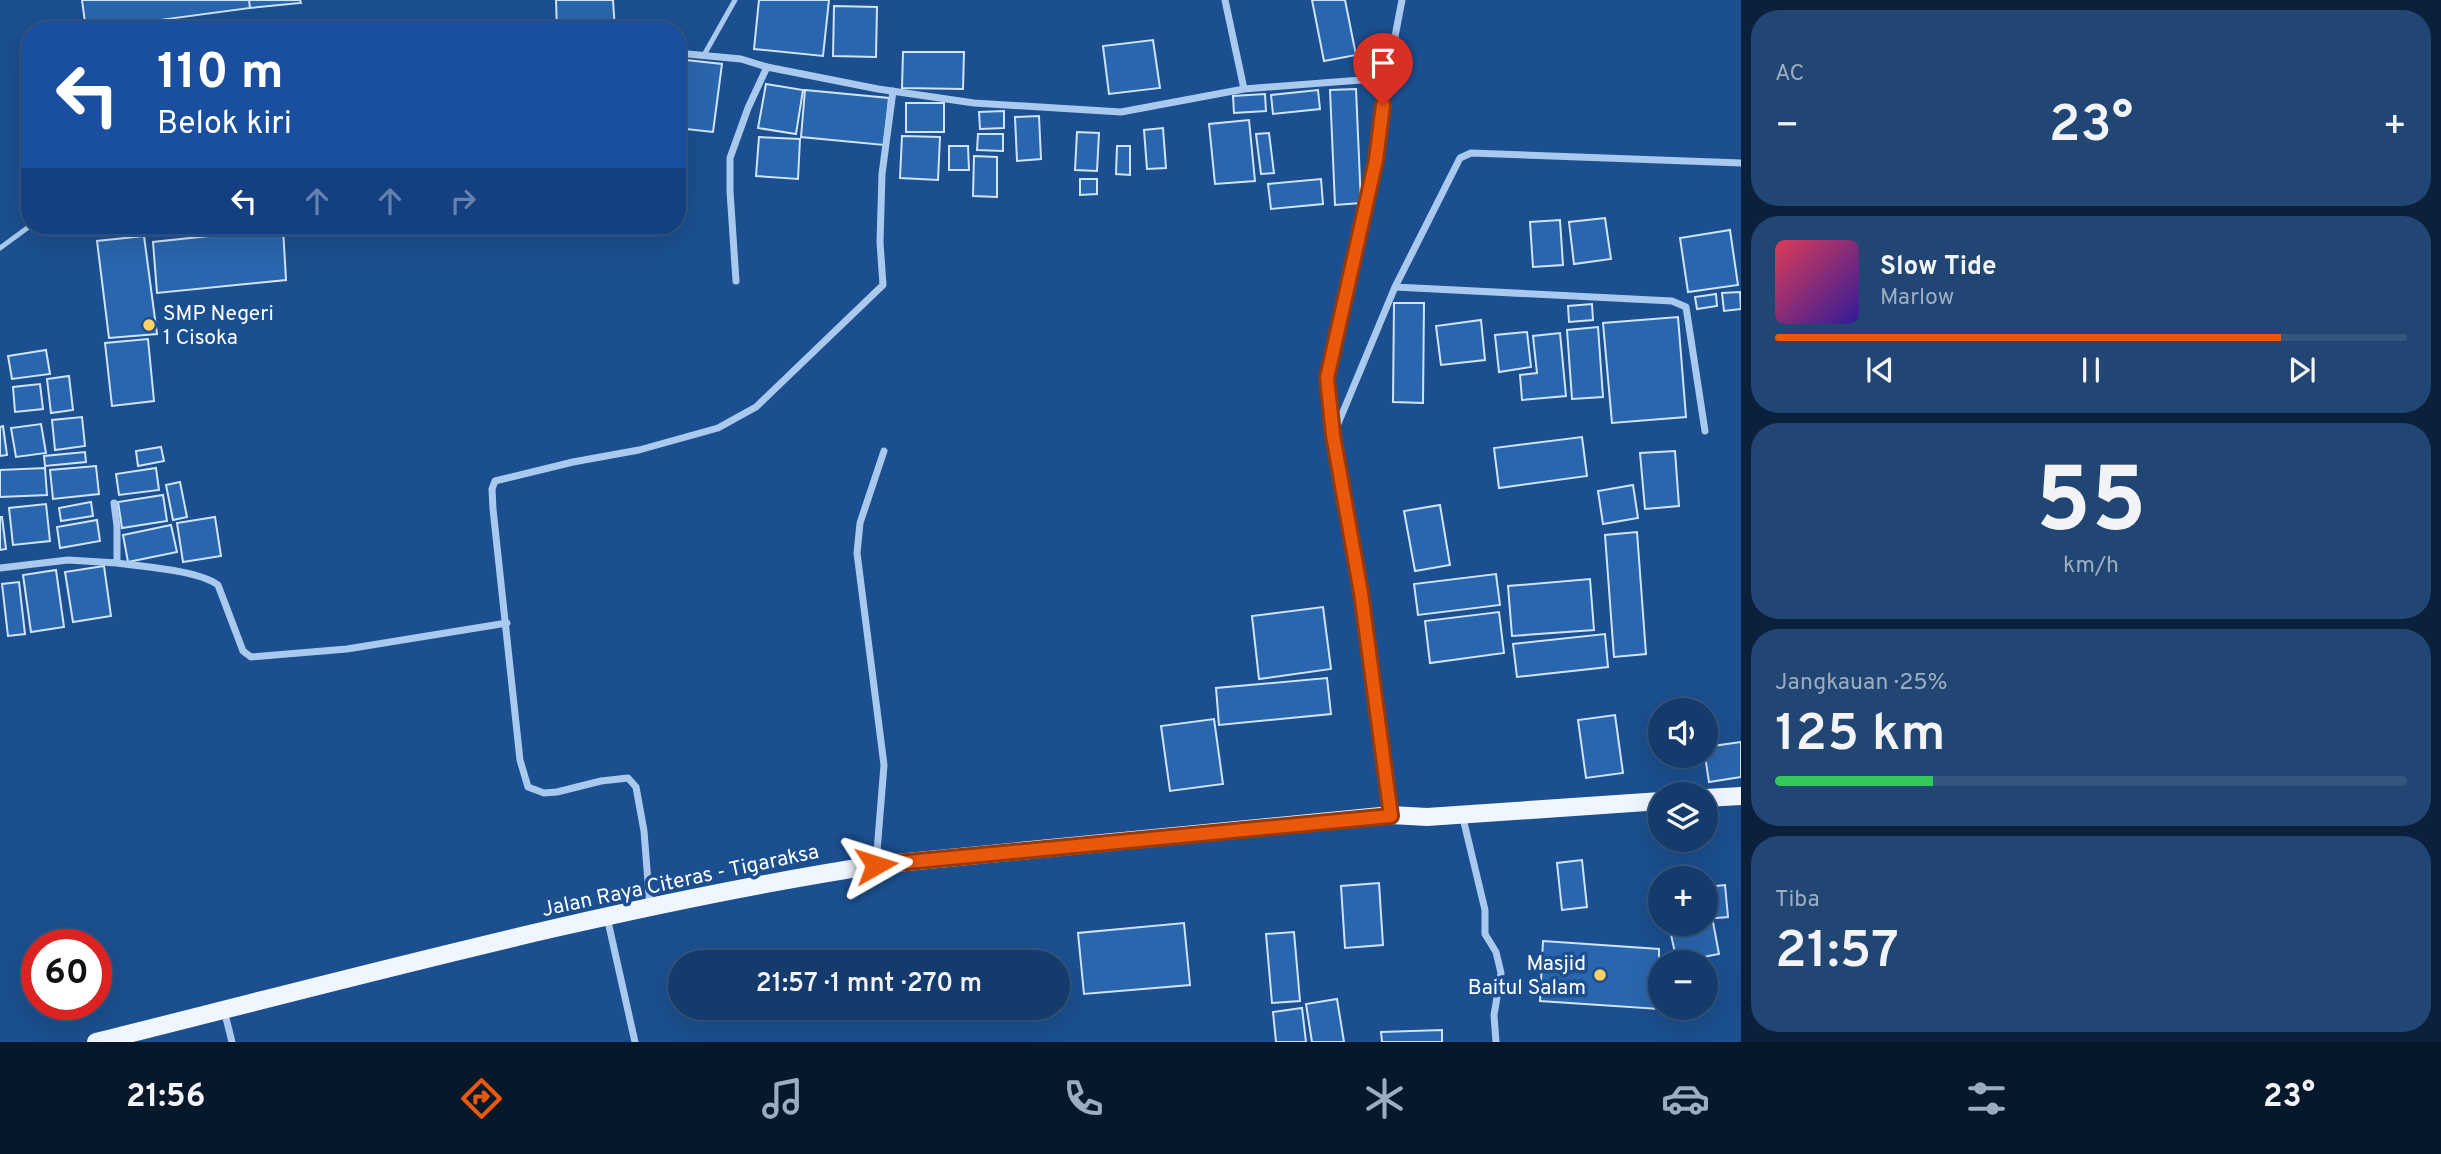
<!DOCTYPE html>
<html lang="id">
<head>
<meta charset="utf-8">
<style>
	:root { --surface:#143b6b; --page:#214673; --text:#f1f3f6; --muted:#9dadc1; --line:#33557e; --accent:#ea580c }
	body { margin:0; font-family:Overpass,sans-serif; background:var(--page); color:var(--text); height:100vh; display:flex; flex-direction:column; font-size:26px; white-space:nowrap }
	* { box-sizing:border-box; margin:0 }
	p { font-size:23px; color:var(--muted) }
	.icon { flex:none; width:38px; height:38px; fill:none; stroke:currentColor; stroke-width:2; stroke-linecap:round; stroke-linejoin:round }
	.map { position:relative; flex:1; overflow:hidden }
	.drawer { display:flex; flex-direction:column; gap:10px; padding:10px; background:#0b203b; width:700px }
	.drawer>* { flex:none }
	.banner { position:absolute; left:21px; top:21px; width:665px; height:214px; border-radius:28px; box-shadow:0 7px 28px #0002,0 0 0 2px var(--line); background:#1a4fa0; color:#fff; overflow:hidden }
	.tools { position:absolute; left:1648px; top:698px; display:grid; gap:14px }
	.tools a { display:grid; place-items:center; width:70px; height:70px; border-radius:50%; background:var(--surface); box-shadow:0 7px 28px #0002,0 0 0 2px var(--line); font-size:35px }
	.speed { position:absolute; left:21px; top:929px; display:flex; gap:14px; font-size:35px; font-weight:700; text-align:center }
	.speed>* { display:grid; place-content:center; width:91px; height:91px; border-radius:50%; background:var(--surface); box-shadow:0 7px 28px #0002,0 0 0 2px var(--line); line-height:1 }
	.speed .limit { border:10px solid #d22; background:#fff; color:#111 }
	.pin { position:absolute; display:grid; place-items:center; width:60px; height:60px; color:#fff; margin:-72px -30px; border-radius:50% 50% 50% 0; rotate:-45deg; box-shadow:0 0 7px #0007 }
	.pin .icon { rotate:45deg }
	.me { position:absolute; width:77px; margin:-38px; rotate:84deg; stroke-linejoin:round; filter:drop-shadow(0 0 5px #0008) }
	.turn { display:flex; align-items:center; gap:24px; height:147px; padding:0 21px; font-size:32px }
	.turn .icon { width:91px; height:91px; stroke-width:2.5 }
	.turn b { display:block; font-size:49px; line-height:60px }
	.lanes { display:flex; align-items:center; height:66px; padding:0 21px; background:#0003; justify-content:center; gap:35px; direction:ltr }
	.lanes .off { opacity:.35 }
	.big { font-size:52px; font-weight:600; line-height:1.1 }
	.drawer .tile { flex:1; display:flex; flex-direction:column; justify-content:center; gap:10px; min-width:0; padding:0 24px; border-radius:28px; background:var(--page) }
	.drawer .dial { align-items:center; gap:0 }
	.dial b { font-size:91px; line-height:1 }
	.song { display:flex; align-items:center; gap:21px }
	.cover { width:84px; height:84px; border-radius:10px; background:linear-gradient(135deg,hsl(350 70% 55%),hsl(250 70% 35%)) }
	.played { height:7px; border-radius:4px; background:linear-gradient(90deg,var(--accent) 80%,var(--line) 80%) }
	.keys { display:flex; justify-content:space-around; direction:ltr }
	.heat { display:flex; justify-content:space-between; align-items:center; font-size:38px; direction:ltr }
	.charge { height:10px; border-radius:5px; background:linear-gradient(90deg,#34c759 25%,var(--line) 0) }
	.trip { position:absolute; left:668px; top:950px; width:402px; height:70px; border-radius:35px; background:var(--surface); box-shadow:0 7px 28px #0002,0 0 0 2px var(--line); font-weight:600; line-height:70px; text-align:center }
	.tab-bar { display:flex; height:112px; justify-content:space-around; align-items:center; background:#08182b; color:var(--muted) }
	.tab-bar .icon { width:49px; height:49px }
	.tab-bar .active { color:var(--accent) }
	.tab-bar b { font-size:32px; color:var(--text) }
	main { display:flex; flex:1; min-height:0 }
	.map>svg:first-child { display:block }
	.building { fill:#2a66ad; stroke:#cfe3fa; stroke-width:2 }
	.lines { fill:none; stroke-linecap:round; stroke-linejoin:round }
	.service { stroke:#a9c9ee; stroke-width:5 }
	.minor { stroke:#a9c9ee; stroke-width:7 }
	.primary { stroke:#f0f6ff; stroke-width:18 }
	.route-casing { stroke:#983908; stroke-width:18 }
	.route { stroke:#ea580c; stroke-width:12 }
	.poi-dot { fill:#ffd166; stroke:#1b4f8f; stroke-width:2.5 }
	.labels { text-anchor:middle; stroke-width:7; stroke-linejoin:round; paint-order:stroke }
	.poi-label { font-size:21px; fill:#fff; stroke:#1b4f8f; text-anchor:start }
	.street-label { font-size:21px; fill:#fff; stroke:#1b4f8f }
</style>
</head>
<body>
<main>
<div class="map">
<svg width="1741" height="1042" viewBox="0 0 1741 1042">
	<rect width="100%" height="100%" fill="#1b4f8f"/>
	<path class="building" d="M82,0H249L250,8L86,30Z
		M249,0H300L301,3L250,8Z
		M556,0H613L615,30H557Z
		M759,0H829L823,56L754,49Z
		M1312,0H1345L1356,55L1324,61Z
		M834,6L877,7L876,57L833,56Z
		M1153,40L1160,88L1109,94L1103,46Z
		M903,52H964L963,89L902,88Z
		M677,59L722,64L713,132L677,128Z
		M766,84L803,90L796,134L758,128Z
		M1356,89L1361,203L1335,205L1330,90Z
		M805,90L889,98L884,145L801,137Z
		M1318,90L1320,109L1273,114L1271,95Z
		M1265,94L1266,111L1234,113L1233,96Z
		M906,103H944V132H906Z
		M1004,111V128L980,129L979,112Z
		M1039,116L1041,159L1017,161L1015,117Z
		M1249,120L1255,181L1215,184L1209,124Z
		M1163,128L1166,168L1147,169L1144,130Z
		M1077,132L1099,133L1097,171L1075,170Z
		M1269,133L1274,173L1261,174L1256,134Z
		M978,134H1003V151L977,150Z
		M902,136L940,137L938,180L900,178Z
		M759,137L800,139L798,179L756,176Z
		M949,146H968L969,170H949Z
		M1117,146H1130V175L1116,174Z
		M974,156L997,157V197L973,196Z
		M1080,179H1097V194L1080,195Z
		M1321,179L1323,204L1271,209L1268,184Z
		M1605,218L1611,259L1574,264L1569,222Z
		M1560,220L1563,265L1533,267L1530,222Z
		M283,228L286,280L157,293L153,242Z
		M1730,230L1738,285L1688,292L1680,238Z
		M144,236L157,334L109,338L97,241Z
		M1740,292L1741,309L1724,311L1722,293Z
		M1716,294L1717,306L1697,309L1695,297Z
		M1394,303H1424L1423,403L1393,402Z
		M1592,304L1593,320L1569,322L1568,306Z
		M1678,317L1686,417L1612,423L1603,323Z
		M1481,320L1485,360L1441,365L1436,326Z
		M1598,327L1603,397L1572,399L1567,330Z
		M1527,332L1531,367L1499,372L1495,335Z
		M1560,333L1566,396L1522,400L1520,375L1537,373L1533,336Z
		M148,339L154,401L112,406L105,343Z
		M46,350L50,374L12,379L8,356Z
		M69,376L73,410L51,413L47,379Z
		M40,384L43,409L15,412L13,387Z
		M82,417L85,446L55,450L52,420Z
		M41,424L46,453L16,457L11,428Z
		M3,426L7,455L0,456V427Z
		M1582,437L1587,476L1499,488L1494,448Z
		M161,447L164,461L138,466L136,451Z
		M1675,451L1679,506L1645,509L1640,453Z
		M85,452L86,462L45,466L44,456Z
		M96,466L99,494L53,499L50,470Z
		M45,468L47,495L0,497V470Z
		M156,468L159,490L119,495L116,474Z
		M180,482L187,517L173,520L166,485Z
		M1633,485L1638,518L1603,524L1598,491Z
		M163,495L167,521L122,528L118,502Z
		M91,502L93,516L61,521L59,508Z
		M46,504L50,541L13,545L9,508Z
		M1440,505L1450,565L1415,571L1404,511Z
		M0,517H2L6,549L0,550Z
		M215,517L221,556L183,562L177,523Z
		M97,520L100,541L60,548L57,527Z
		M171,525L177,552L128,562L123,535Z
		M1637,532L1646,654L1614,657L1605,535Z
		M104,566L111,616L73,622L65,572Z
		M56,570L64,627L31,632L23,575Z
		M1496,574L1500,605L1418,615L1414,584Z
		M1590,579L1594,630L1512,636L1508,586Z
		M19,582L25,634L8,636L2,584Z
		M1323,607L1331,669L1259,679L1252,616Z
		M1499,612L1504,653L1430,663L1425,621Z
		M1605,634L1608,667L1517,677L1513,644Z
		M1327,678L1331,714L1219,725L1216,688Z
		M1615,715L1623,773L1586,778L1578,720Z
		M1214,719L1223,784L1170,791L1161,726Z
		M1741,742V777L1709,782L1705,756L1706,747Z
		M1582,860L1587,907L1562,910L1557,863Z
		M1379,883L1383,945L1345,948L1341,886Z
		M1725,885L1728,917L1706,919V887Z
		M1713,922L1719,954L1677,962L1670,930Z
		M1184,923L1190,985L1084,994L1078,933Z
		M1294,932L1300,1001L1272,1003L1266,934Z
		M1543,941L1659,949V1009L1540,1001Z
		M1337,999L1344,1042H1312L1306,1004Z
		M1302,1008L1306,1042H1276L1273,1012Z
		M1442,1030V1042H1382L1381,1032Z"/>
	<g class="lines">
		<path class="service" d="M704,55L735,0
			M0,248L30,226"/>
		<path class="minor" d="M1225,0L1244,89
			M677,53L741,59L767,67L878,89L974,103L1121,112L1244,89L1387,78
			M736,281L730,191V158L748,108L767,67
			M1395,287L1672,301L1686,307L1705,431
			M1335,431L1395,287L1460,158L1471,153L1741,163
			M117,563C143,567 198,570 218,585L243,651L251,657L347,649L507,623
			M0,568L68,560L117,563V526L114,503
			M1390,813L1361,593L1333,435L1327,378L1375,160L1387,78L1402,0
			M1462,814L1485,910V934L1496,952L1501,973L1494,1015L1496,1042
			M876,864L884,765L857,553L860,523L884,451
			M650,908L644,831L636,787L628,778L601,781L557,792L544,793L528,787L520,760L493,509L492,489L495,481L573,462L639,450L718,428L756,407L883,285L880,242L882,174L893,91
			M607,917L635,1042
			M224,1010L232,1042"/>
		<path class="primary" d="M1706,798L1741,796
			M96,1042C354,978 612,906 876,865L1391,815L1427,817L1661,801"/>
	</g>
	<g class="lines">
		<g class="route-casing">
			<path id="route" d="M876,865L1391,816L1361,593L1333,435L1327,378L1376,160L1383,105"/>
		</g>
		<use href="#route" class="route"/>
	</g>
	<g class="poi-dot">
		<circle cx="149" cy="325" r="7"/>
		<circle cx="1600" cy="975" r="7"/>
	</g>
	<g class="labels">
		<g class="poi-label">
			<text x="163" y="320">SMP Negeri<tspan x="163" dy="24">1 Cisoka</tspan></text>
			<text x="1586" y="970" text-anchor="end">Masjid<tspan x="1586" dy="24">Baitul Salam</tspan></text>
		</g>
		<g class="street-label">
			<text transform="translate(680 880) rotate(-12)" y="7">Jalan Raya Citeras - Tigaraksa</text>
		</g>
	</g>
</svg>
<div class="tools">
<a><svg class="icon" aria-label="sound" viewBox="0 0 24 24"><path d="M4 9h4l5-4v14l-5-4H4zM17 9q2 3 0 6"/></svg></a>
<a><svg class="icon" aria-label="layers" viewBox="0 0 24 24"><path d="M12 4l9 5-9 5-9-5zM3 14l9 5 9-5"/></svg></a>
<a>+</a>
<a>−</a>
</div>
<div class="speed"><div class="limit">60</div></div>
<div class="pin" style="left:1383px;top:105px;background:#d93025"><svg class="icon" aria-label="arrive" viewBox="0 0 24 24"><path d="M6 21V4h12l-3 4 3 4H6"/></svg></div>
<svg class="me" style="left:876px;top:865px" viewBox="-20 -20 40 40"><path d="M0-17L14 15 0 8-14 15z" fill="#ea580c" stroke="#fff" stroke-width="4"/></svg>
<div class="trip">21:57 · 1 mnt · 270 m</div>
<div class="banner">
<div class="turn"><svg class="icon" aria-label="left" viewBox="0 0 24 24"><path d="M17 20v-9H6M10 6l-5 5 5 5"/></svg><div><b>110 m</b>Belok kiri</div></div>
<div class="lanes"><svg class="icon" aria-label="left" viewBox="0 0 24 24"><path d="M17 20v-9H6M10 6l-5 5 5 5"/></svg><svg class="icon off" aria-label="ahead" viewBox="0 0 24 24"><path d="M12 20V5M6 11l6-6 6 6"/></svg><svg class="icon off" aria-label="ahead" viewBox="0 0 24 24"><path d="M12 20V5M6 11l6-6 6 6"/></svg><svg class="icon off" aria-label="right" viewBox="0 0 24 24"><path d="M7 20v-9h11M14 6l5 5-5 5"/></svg></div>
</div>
</div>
<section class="drawer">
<div class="tile"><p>AC</p>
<div class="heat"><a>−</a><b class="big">23°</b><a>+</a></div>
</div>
<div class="tile">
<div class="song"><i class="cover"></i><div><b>Slow Tide</b><p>Marlow</p></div></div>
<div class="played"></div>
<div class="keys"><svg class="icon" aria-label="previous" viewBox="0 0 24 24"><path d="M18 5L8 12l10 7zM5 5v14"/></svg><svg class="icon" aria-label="pause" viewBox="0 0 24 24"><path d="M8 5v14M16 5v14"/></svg><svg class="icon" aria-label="next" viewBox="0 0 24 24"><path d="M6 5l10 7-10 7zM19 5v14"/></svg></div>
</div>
<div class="tile dial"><b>55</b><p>km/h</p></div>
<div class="tile"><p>Jangkauan · 25%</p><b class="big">125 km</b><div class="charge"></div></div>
<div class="tile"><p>Tiba</p><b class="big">21:57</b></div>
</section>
</main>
<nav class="tab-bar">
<b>21:56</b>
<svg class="icon active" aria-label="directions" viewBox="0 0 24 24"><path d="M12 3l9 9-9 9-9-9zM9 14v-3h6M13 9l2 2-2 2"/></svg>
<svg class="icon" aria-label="music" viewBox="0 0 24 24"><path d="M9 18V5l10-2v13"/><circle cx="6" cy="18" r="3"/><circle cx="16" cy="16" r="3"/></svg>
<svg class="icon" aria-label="phone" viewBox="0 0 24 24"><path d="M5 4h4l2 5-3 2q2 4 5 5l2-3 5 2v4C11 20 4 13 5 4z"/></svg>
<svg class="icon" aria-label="climate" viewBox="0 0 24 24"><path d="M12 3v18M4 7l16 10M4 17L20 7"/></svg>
<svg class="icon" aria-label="car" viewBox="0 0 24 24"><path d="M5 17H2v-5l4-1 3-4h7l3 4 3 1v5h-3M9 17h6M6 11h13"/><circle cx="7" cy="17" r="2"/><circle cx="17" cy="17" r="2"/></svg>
<svg class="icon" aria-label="filters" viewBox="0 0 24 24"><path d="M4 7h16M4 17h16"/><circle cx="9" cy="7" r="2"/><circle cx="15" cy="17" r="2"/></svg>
<b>23°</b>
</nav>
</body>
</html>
